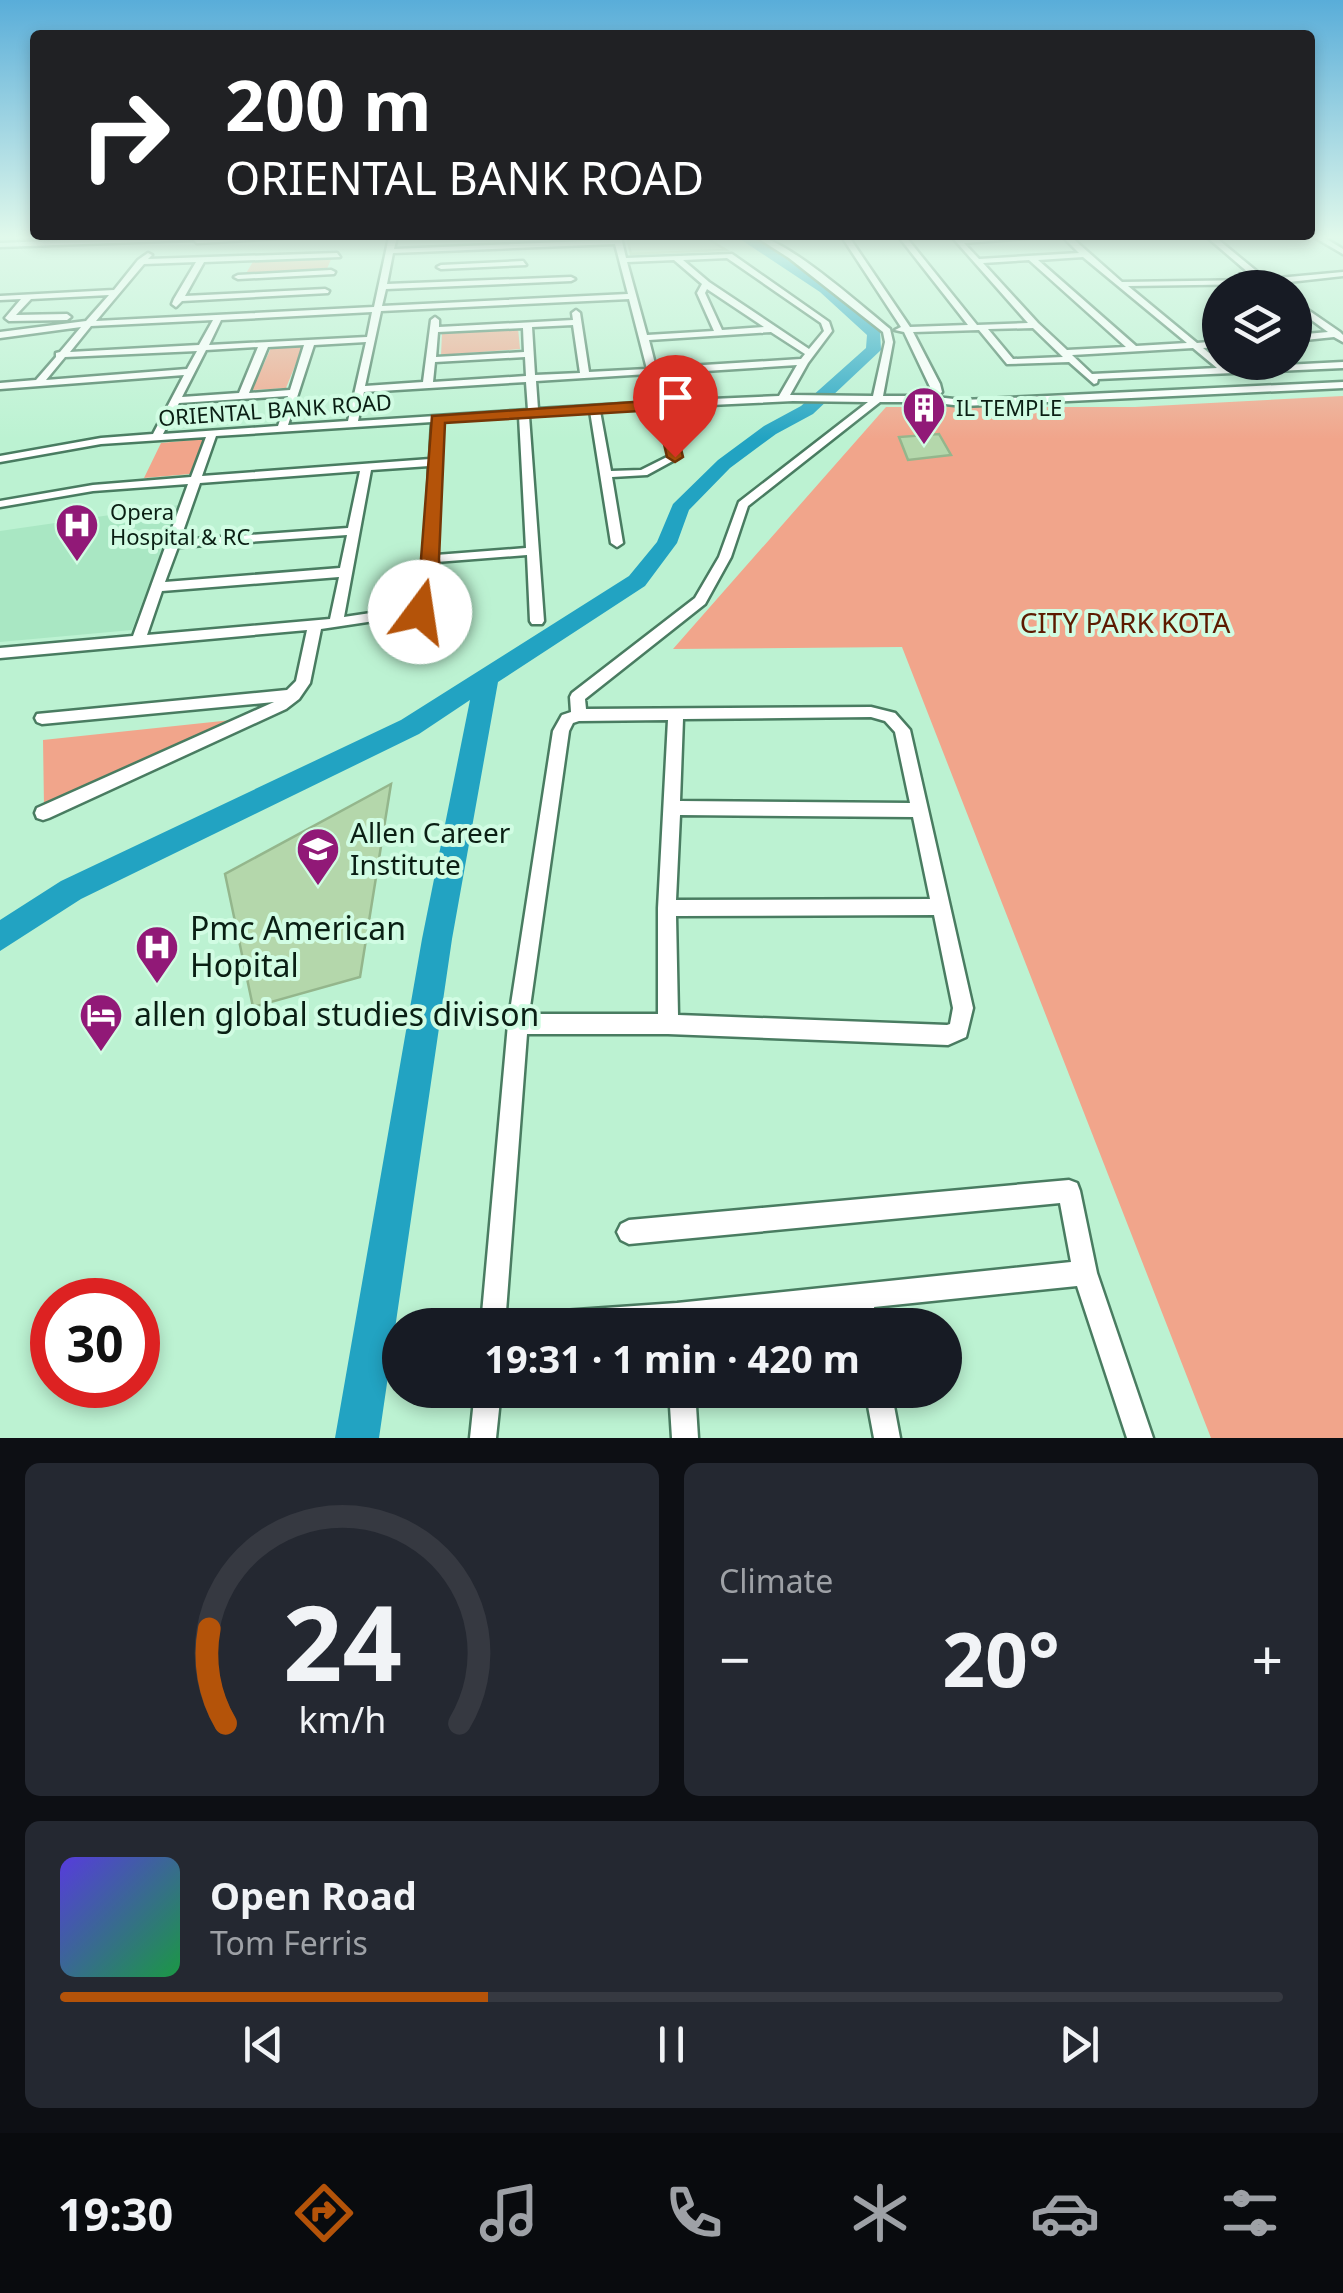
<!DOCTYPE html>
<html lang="en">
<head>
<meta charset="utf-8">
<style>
	:root { --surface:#171b24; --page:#242831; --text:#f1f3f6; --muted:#9ea1a6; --line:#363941; --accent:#b45309 }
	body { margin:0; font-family:"Noto Sans",sans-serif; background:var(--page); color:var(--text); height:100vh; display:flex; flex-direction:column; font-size:38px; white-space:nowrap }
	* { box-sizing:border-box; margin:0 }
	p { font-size:32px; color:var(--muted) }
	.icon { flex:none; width:55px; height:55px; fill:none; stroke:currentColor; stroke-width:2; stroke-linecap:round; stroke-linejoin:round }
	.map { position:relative; height:1438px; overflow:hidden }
	.details { display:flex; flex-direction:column; gap:25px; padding:25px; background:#0d0f14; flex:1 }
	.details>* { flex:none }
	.banner { position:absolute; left:30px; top:30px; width:1285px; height:210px; border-radius:10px; box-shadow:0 5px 15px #0003; background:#202124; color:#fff; overflow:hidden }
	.tools { position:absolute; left:1202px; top:270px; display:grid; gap:20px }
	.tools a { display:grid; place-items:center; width:110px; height:110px; border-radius:50%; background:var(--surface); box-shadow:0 5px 15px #0003; font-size:50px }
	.speed { position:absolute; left:30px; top:1278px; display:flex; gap:20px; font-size:50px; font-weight:700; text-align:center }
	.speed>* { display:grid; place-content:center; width:130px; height:130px; border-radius:50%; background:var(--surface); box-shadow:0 5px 15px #0003; line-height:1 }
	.speed .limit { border:15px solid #d22; background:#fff; color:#111 }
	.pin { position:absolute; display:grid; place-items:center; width:85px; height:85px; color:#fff; margin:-102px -42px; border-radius:50% 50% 50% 0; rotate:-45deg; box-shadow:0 0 10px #0007 }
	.pin .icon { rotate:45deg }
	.me { position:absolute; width:110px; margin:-55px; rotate:14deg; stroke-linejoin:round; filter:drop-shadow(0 0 8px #0008) }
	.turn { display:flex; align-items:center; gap:35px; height:210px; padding:0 30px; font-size:45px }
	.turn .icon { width:130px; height:130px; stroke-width:2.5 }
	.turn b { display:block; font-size:70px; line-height:85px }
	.big { font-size:75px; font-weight:700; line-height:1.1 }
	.details .tile { flex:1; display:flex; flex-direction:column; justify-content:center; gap:15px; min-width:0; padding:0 35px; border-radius:15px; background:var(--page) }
	.details .dial { align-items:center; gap:0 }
	.dial svg { height:260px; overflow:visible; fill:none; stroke:var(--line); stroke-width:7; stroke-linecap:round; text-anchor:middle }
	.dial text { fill:var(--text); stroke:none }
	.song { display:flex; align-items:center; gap:30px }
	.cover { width:120px; height:120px; border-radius:15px; background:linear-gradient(135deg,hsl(250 70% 55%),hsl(140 70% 35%)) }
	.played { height:10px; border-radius:5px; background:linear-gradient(90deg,var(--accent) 35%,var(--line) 35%) }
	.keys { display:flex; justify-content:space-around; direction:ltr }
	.heat { display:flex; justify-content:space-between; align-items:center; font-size:55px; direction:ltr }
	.details .tiles { flex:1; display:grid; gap:25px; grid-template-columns:1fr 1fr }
	.tile:last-child { grid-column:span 2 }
	.trip { position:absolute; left:382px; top:1308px; width:580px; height:100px; border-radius:50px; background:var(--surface); box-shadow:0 5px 15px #0003; font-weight:700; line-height:100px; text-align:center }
	.menu { display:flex; height:160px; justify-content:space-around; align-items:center; background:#090b0e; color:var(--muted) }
	.menu .icon { width:70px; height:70px }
	.menu .active { color:var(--accent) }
	.menu b { font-size:45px; color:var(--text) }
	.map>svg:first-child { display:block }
	.built { fill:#a9e7c3 }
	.green { fill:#f1a58b }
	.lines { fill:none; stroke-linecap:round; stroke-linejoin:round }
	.river { fill:#22a3c2; fill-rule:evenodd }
	.building { fill:#b4d7ab; stroke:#94b68c; stroke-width:2.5 }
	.minor-casing { stroke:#497c61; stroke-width:5 }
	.minor { fill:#fff; fill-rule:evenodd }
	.route { fill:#b45309; stroke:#753606; stroke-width:2.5 }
	.labels { text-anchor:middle; stroke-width:8; stroke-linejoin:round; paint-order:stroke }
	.far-poi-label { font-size:22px; fill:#0a1f14; stroke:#d1fce3; text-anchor:start }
	.far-street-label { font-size:22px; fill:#0a1f14; stroke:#d1fce3 }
	.park-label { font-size:28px; fill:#5c1a00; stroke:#d1fce3 }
	.poi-label { font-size:28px; fill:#0a1f14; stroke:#d1fce3; text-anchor:start }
	.near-poi-label { font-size:32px; fill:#0a1f14; stroke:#d1fce3; text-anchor:start }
</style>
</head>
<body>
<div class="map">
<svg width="1343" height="1438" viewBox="0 0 1343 1438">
	<rect width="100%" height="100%" fill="#bcf2d2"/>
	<path class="built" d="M179,505L132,630L0,642V531Z"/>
	<path class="green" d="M332,257L326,271L245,275L254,260Z
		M518,328L520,349L441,355L442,333Z
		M303,346L286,388L252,390L271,348Z
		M1343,396V1438H1211L902,647L673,649L886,407H1135Z
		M204,439L190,474L144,478L161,443Z
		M241,719L44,806L43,740Z"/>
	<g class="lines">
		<path class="river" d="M737,237H752L830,286L880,331L881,350L813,414L776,434L730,468L689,510L677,543L645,586L498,682L452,939L379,1438H335L422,939L470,700L419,734L81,899L0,951V920L61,881L401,720L629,576L657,542L673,504L718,460L764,426L801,406L866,348L867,335L820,292Z"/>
	</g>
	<path class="building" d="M627,237H705L726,250L631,254Z
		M939,434L951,455L908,460L899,437Z
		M391,784L360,977L253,1007L225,874Z"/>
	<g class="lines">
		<g class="minor-casing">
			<path id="minor" d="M142,237H298L197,243L194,240L0,247V243Z
				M389,237H397L394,249L614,240L613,237H621L626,258L732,254L829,322L832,331L808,363L790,395L873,396L885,342L883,332L789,258L756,237C785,237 864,308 890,329L893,342L883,396H925L932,391L904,332L895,330L901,327L842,237H849L910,327L968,325L899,237H906L977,325L1028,323L952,237H1038L964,243L979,259L1079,253L1063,237H1071L1122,282L1257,280L1207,237H1215L1266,279L1343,272V276L1271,284L1268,287L1262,284L1128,286L1197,343L1220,341V347L1203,348L1228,368L1343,362V368L1098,379L1097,383L1094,384L1069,362L1007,364L979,330L913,332L940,384L942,392L936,397L963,400L1343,382V388L963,406L927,402H880L748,506L731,557L705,604L585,699L586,709L871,707L895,713L910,730L973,1008L966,1037L948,1045L668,1034H527L505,1325H481L508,1024L553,731L562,715L571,712L570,697L572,693L695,598L719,557L739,502L868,402L793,401L667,407L680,457L647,475L612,477L623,543L617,547L611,543L590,411L529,416L544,621L542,624H532L530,621L527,555L436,562L439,601L434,612L321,629L310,683L299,699L286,709L49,818L43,820L37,818L35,813L37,808L274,702L42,724L37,722L35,718L37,714L287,690L296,681L307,630L0,658V648L133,636L188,484L93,491L0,507V501L93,485L191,477L206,437L101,444L0,462V456L101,438L153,434L184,375L0,389V383L36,380L56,357V353L60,352L81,327L0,338V332L86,321L109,295L31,299L16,315L67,314L71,317L67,320L9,321L5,318L21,299L0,300V296L114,290L138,260L148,253L152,255L148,259L337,253L340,257L204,262L185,296L325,289L329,291L328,293L182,301L176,307L172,304L174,299L196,262L144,264L96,321L374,307ZM615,244L628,294L382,306L386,289L571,281L575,279L571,277L387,284L393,253ZM1083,257L1187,343L1136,346L1038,260ZM727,258L821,323L824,331L809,349L709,282L683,260ZM674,260L702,284L697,293L714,331L647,335L627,262ZM1029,260L1126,347L1067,350L1038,323L983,263ZM707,289L764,327L722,330L705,293ZM629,299L647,369L589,372L580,313L576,310L572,313L573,320L439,327V320L435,317L431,320L423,382L365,386L381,311ZM372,312L367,337L209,345L221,320ZM213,320L199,345L70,352L91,326ZM573,325L580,373L535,375L532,327ZM523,328L524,352L436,357L438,332ZM1033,328L1063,357L1013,359L988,329ZM771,332L805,354L801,359L656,368L649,340ZM366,342L348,421L288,425L314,345ZM304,345L290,390L249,393L268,347ZM258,347L239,393L182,397L206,350ZM1193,348L1217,368L1092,374L1072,355ZM197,351L187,369L46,380L65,357ZM525,357L526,376L433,382L435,362ZM797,365L779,396L665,401L658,374ZM648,374L655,402L538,409L536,381ZM526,382L528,410L358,421L364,392ZM288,396L278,426L163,434L179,403ZM657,408L669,456L641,470L611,471L600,411ZM519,416L526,548L436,555L442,421ZM432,422L430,459L202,476L216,436ZM429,466L424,605L344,617L371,470ZM360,471L348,528L180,540L200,483ZM347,535L340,568L165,582L178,547ZM339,577L330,619L147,635L162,591ZM871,717L885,721L895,732L910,803L680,801L683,719ZM668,720L658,908V1014H529L569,731L573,723L579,721ZM680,815L913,817L930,899L676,900ZM934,915L953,1008L950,1024L947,1025L678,1015L676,916Z
				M1314,237H1323L1343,249V254Z
				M523,261L526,265L441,269L437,267L441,265Z
				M331,270L335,272L334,274L238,279L234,277L238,275Z
				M1295,301L1340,332L1343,335V342L1334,337L1295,341V335L1328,332L1295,308Z
				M1069,1180L1077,1183L1080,1191L1097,1273L1153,1438H1127L1077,1286L874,1307L877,1325H853L850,1309L699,1325H522L525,1316L534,1313L677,1303L1071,1262L1060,1203L629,1244L621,1240L617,1232L621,1224L629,1220Z
				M475,1390H501L496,1438H470Z
				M669,1390H695L698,1438H672Z
				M865,1390H891L900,1438H874Z"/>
		</g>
		<use href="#minor" class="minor"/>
	</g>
	<linearGradient id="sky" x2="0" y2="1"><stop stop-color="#59add9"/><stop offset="0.54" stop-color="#e1f9eb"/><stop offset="1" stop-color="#e1f9eb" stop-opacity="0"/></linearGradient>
	<rect width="1343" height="439" fill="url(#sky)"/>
	<path class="route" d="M663,400L670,405L683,457L675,462L667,457L656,410L445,423L439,559L442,601L436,614L413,617L410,612L423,601L421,559L432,416Z"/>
	<defs>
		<g id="building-pin" transform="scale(2.25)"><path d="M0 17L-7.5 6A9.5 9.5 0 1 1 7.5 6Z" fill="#911977" stroke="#d1fce3"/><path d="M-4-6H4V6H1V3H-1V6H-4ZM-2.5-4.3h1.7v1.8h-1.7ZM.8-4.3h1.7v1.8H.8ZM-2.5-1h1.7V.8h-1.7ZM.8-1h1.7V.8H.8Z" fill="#fff"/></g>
		<g id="hospital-pin" transform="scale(2.25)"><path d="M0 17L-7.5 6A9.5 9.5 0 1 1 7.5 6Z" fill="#911977" stroke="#d1fce3"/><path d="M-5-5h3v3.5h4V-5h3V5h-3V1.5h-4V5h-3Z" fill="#fff"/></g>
		<g id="university-pin" transform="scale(2.25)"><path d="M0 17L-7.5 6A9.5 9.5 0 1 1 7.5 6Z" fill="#911977" stroke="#d1fce3"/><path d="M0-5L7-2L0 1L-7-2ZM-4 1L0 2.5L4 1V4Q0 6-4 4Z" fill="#fff"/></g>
		<g id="hotel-pin" transform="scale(2.25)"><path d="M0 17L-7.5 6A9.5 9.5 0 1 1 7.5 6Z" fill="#911977" stroke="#d1fce3"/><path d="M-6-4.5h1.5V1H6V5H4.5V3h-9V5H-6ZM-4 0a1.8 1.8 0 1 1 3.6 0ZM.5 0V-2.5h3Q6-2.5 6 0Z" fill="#fff"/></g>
	</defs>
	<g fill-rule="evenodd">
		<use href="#building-pin" x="924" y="408"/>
		<use href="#hospital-pin" x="77" y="525"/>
		<use href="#university-pin" x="318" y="849"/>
		<use href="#hospital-pin" x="157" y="947"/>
		<use href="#hotel-pin" x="101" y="1015"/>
	</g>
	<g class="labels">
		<g class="far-poi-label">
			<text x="956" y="416">IL TEMPLE</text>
			<text x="110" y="520">Opera<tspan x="110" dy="25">Hospital &amp; RC</tspan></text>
		</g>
		<g class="far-street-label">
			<text transform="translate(275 410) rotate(-4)" y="8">ORIENTAL BANK ROAD</text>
		</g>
		<g class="park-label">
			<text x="1125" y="633">CITY PARK KOTA</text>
		</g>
		<g class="poi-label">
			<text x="350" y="843">Allen Career<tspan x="350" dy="32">Institute</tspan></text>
		</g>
		<g class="near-poi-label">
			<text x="190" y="940">Pmc American<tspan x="190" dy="37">Hopital</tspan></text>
			<text x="134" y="1026">allen global studies divison</text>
		</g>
	</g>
</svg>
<div class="tools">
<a><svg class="icon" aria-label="layers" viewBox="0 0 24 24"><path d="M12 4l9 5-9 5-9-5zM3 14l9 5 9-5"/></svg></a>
</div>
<div class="speed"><div class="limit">30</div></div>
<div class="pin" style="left:675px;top:457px;background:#d93025"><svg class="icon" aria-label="arrive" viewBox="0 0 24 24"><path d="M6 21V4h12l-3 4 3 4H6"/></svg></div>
<svg class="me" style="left:420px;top:612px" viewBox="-20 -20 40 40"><circle r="19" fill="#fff"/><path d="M0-13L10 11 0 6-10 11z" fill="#b45309"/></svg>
<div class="trip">19:31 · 1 min · 420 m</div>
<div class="banner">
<div class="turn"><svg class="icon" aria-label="right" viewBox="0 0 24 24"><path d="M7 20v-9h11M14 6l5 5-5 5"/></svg><div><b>200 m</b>ORIENTAL BANK ROAD</div></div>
</div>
</div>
<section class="details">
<div class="tiles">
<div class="tile dial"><svg viewBox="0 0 100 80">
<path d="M14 69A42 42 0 1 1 86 69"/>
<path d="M14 69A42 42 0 0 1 9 40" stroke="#b45309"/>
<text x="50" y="56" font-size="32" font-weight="700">24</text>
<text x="50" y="72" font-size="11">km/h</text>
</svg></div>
<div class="tile"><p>Climate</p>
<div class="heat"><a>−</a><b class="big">20°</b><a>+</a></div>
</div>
<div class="tile">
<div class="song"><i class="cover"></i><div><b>Open Road</b><p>Tom Ferris</p></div></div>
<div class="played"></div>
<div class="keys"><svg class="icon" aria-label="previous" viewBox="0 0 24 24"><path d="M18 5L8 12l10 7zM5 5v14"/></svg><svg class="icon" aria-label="pause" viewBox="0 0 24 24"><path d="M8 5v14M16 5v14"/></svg><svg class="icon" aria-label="next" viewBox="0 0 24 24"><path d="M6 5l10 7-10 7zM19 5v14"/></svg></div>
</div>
</div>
</section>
<nav class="menu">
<b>19:30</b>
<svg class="icon active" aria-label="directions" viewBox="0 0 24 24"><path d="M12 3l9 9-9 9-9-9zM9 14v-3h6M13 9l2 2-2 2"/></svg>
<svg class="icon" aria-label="music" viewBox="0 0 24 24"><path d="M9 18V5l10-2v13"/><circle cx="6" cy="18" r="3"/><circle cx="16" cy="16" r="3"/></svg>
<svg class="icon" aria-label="phone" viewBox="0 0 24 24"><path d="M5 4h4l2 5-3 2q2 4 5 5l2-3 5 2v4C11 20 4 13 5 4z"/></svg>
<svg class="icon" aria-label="climate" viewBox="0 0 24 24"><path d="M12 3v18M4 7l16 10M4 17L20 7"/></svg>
<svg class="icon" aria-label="car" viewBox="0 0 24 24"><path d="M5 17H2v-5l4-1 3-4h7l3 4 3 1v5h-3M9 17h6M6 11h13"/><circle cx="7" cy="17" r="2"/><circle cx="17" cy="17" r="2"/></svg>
<svg class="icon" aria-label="filters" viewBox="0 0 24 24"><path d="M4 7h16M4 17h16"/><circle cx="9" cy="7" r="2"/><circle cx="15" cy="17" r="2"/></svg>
</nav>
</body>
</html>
